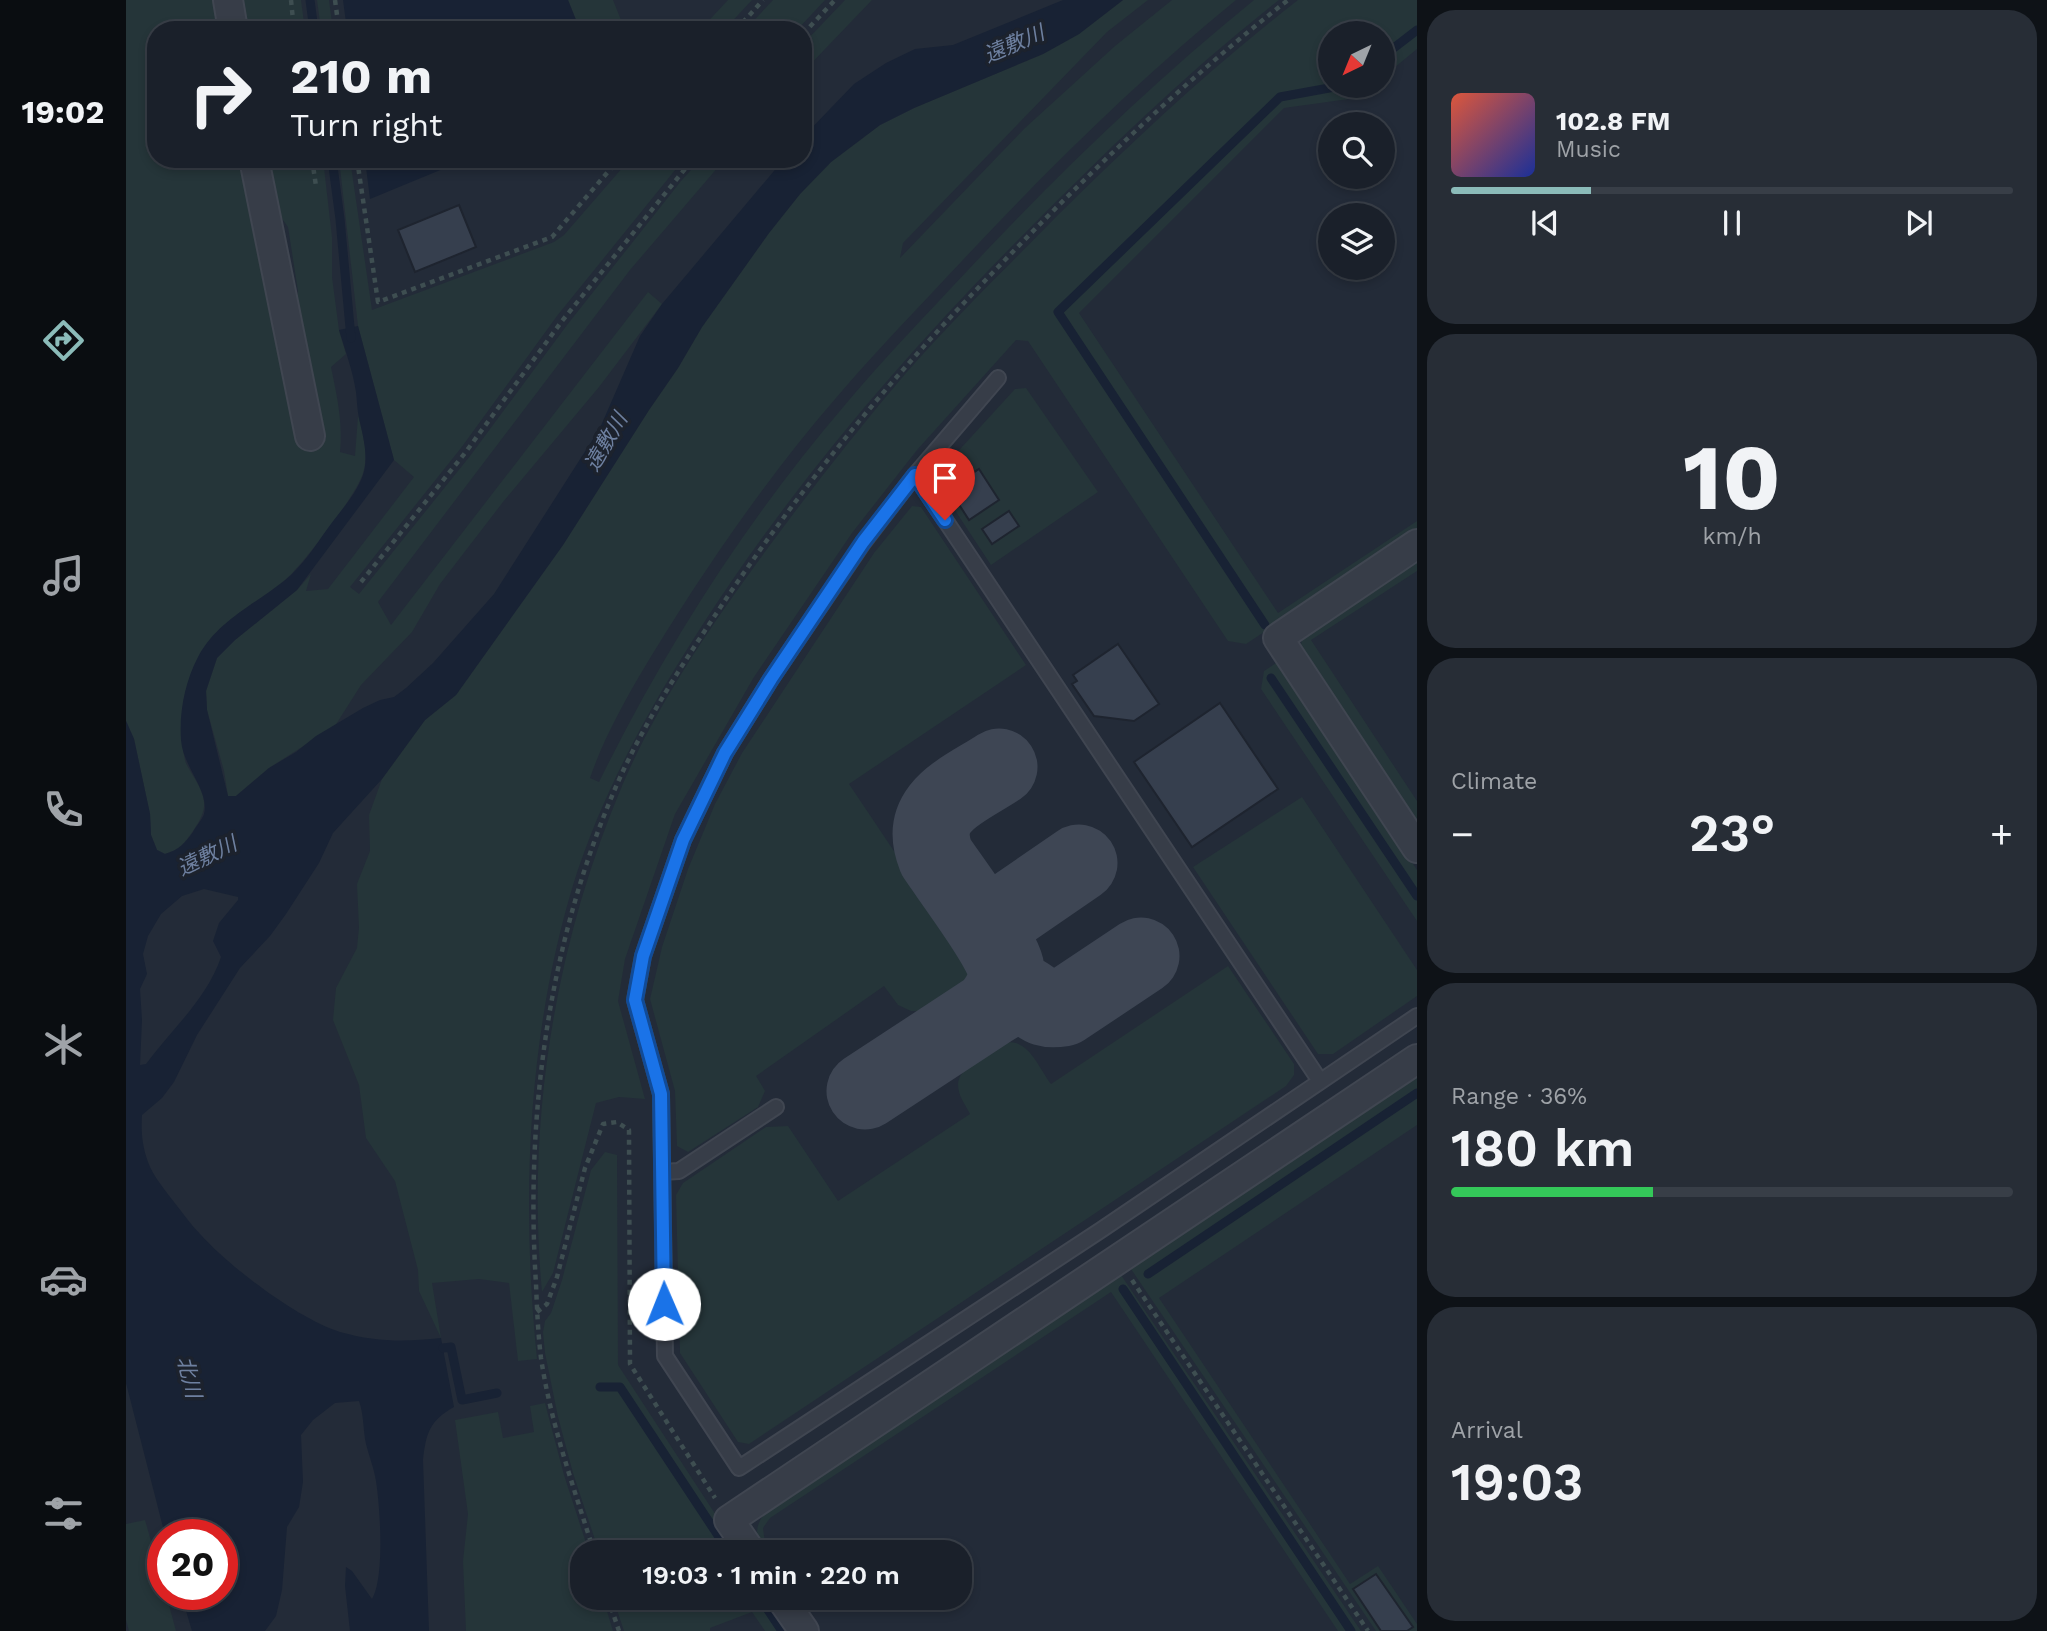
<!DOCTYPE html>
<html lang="en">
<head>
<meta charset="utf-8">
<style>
	:root { --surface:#1a202a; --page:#272d36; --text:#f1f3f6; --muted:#9fa3a8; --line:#383e47; --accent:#8bbbb9 }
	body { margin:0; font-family:"Work Sans","Noto Sans JP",sans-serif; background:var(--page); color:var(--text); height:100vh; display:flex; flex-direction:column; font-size:26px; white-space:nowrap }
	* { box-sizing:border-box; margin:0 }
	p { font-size:23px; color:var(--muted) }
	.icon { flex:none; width:38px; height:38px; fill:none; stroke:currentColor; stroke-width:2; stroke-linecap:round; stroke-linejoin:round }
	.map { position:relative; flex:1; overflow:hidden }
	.drawer { display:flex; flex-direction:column; gap:10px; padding:10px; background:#0e1217; width:630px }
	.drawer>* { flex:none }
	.guide { position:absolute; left:21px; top:21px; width:665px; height:147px; border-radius:28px; box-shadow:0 4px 10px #0003,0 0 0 2px var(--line); background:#1a202a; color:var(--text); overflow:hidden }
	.needle { width:46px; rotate:223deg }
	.fabs { position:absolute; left:1192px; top:21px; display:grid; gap:14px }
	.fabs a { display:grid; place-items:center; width:77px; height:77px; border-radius:50%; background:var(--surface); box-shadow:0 4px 10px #0003,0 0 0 2px var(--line); font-size:35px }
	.speed { position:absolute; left:21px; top:1519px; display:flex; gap:14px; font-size:35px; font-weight:700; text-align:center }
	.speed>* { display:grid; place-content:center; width:91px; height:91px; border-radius:50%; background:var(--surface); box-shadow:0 4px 10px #0003,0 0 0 2px var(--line); line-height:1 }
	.speed .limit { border:10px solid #d22; background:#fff; color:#111 }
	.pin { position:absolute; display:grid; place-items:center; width:60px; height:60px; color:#fff; margin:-72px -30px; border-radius:50% 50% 50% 0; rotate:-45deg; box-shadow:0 0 7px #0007 }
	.pin .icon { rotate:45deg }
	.me { position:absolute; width:77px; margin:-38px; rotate:359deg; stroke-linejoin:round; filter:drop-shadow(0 0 5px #0008) }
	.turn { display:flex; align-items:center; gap:24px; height:147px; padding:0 28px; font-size:32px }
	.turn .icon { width:91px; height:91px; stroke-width:2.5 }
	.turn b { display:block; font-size:49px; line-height:60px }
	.big { font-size:52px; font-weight:600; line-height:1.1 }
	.drawer .tile { flex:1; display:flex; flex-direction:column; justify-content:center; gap:10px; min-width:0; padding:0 24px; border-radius:28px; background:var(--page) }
	.drawer .dial { align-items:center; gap:0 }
	.dial b { font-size:91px; line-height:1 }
	.song { display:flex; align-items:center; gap:21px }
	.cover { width:84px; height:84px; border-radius:10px; background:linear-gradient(135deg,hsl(10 70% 55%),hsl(230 70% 35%)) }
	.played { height:7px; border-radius:4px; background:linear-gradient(90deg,var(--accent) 25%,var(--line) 25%) }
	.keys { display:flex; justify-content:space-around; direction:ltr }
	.heat { display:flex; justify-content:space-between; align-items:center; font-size:38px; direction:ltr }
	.charge { height:10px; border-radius:5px; background:linear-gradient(90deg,#34c759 36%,var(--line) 0) }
	.trip { position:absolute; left:444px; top:1540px; width:402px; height:70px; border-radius:28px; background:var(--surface); box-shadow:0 4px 10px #0003,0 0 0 2px var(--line); font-weight:600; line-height:70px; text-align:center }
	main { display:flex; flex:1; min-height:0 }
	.menu { display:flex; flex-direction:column; width:126px; justify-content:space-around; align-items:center; background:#0a0d11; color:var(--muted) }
	.menu .icon { width:49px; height:49px }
	.menu .on { color:var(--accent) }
	.menu b { font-size:32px; color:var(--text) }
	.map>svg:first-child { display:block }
	.green { fill:#253539 }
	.water { fill:#182234; fill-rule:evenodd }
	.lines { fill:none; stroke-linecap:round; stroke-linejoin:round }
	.stream { stroke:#182234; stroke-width:9 }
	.taxiway { stroke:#3e4654; stroke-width:77 }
	.building { fill:#363f4e; stroke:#1e242f; stroke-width:2 }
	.service-casing { stroke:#404651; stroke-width:18 }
	.minor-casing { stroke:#404651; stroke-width:32 }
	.path { stroke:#3e4e51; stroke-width:4.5; stroke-dasharray:5 5; stroke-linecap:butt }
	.service { stroke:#373d48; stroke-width:14 }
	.minor { stroke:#373d48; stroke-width:28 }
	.route-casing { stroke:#114b97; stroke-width:18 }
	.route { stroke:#1a73e8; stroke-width:12 }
	.labels { text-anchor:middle; stroke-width:7; stroke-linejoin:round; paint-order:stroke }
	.water-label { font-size:21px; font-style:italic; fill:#6e80a0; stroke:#1c222d }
</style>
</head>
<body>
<main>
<nav class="menu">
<b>19:02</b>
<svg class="icon on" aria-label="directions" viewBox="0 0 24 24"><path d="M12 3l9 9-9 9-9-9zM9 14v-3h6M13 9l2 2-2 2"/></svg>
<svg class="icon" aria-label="music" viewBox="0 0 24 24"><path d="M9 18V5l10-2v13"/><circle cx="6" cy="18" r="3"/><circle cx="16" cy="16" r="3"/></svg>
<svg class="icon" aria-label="phone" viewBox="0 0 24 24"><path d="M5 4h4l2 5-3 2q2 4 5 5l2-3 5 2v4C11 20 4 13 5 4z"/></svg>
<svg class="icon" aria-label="climate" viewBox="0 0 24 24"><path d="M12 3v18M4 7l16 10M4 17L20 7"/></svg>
<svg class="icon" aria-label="car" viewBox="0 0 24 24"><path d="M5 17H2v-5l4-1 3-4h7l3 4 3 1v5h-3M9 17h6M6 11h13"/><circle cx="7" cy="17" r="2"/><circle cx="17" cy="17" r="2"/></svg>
<svg class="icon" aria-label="filters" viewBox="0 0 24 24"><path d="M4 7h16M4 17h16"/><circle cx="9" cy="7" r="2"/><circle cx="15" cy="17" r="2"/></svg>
</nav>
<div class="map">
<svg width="1291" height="1631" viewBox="0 0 1291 1631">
	<rect width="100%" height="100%" fill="#232b38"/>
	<path class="green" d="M0,0H97L101,30H30V159H123L166,327L172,291L162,227L147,206L133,159H197L206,237V277L213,330L220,354L205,367C211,396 217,422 214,452L229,456L232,416C237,434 243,455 237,473C232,493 176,566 159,580C129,605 92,620 73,657C56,688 51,726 59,760C60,765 64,770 66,774C81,798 83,808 67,831C59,843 53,850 39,854L31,850L25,835L24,814L8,739L0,721Z
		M108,0H175L179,30H112Z
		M191,0H203L207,30H195Z
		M442,0H487L499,30H454Z
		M602,0H626L598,30H574Z
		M647,0H699L671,30H619Z
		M719,0H746L677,72V44Z
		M997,0H1022L981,32L777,243L774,258L899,128L989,46L1046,0H1110C1012,80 922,169 835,262C793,307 750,351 710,398C657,459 609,526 565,593C530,648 485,717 464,778L473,782C540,646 620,521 718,406C758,358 801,314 843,269C933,173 1026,83 1128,0H1153C1061,72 977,154 895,237C778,355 670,481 579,621C526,703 478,788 448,882C401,1036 395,1201 411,1359L392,1361L383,1283L353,1279L306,1283L315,1338L293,1291L292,1270L269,1181L240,1138L233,1085L207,1020L210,988L231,948L233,927L231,884L244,851L243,815L256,779L299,720L330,695L437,545L523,410L552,368L576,327L643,233L674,194L705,162L754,125L788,108L917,54L953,34Z
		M1172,0H1291V49L1257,77L1256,33H1204V86H1245L1230,98L1158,108L953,313L1152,613L1291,521V531L1120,644L1102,641L902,341L890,340L791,450L726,533L628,677L549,814L499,959L492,1001L519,1099L493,1097L470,1103L427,1273L416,1292C400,1121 429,944 496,786C531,703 590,618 644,545C687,487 732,429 780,373C828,318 881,267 932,215C1009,139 1087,66 1172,0Z
		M213,159H224L246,310L428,242L438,235L504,159H558L431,316L335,448L224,587L233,594L344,456L441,325L555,181L575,159H599L504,270L252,602L265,625L522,292L536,304L473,387L377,502L314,584L286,632L235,685L209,726L143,768L110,796H102L98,771L81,710L80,691L91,658L109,640L171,590L185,574L180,591L202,589L288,477L268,460L232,326Z
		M900,388L972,492L865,565L811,483L814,471L889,389Z
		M786,506L795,507L900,665L723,784L841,960L843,976L835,988L799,1011H785L772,1005L758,986L630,1076L639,1091L632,1107L562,1152L551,1146L549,1091L524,999L536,947L562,869L589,804L616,753L748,553Z
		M1291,559V571L1185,640L1291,801V825L1174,649L1177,635Z
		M1153,661L1291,870V921L1135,689L1138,671Z
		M1176,797L1291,970V996L1207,1054H1192L1067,867Z
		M1102,966L1168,1064V1075L1160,1086L623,1444L612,1442L554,1353L550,1195L557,1183L640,1127L662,1126L712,1201L844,1114C839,1104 832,1096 832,1084C833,1066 872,1037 890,1043C906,1048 915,1071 925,1084Z
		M1291,1075V1125L1033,1298L1224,1584L1252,1566L1291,1624V1631H1250L1005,1269Z
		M479,1152L491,1155L492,1365L614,1552H473L447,1473L432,1417L419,1353L417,1332L419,1321L425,1313L436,1280L465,1170Z
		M995,1275L1235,1631H1212L985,1292L644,1518L637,1528L639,1543L645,1552H637C630,1537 628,1528 638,1514Z
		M419,1403L438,1475L463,1552H457V1598H477L487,1631H340L337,1561L342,1514L329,1420L372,1412L377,1438L408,1432L404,1406Z
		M19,1520L37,1583V1594H40L50,1631H3L0,1620V1524Z
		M487,1598H644L666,1631H639L626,1612L584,1628V1631H498Z"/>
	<path class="water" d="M217,0H442L454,30H221Z
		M937,0H997L953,34L917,54L788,108L754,125L705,162L674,194L643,233L576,327L552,368L523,410L437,545L330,695L299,720L256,779L207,833L193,863L160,914L144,936L114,968L71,1035L48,1082L36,1098L16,1115C15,1132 16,1145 22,1162C27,1176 39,1190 48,1202C57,1213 65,1225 75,1235C105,1268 172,1319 214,1332C250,1342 279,1342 315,1338L328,1407C303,1421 300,1434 297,1460L303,1631H224L219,1586L220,1567L226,1571L246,1599C259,1578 254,1506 250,1481C248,1468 243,1456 240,1444C237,1430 238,1415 233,1401L209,1403L187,1420L175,1435L177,1482L173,1507L161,1527L156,1590L150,1616L139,1631H66L55,1594H96V1535H39L0,1383V721L8,739L24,814L25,835L31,850L39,854C53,850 59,843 67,832C70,826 76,820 78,814C84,791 57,767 55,740C53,712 59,682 72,657C91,621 128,605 158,581C176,567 189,546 202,528C214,511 230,495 237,475C243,457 237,436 233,418C231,409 231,400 230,392C227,371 219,350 213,330L232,326L268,460L171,590L109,640L91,658L80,691L81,710L102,796H110L143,768L170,752L190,736L237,708L254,700L268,697L280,688L307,663L368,594L474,428L514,336L536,304L658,159H677V137L728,84L760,63L789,49L827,45ZM78,889L112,897V900L93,923L87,941L95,957C81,999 45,1030 20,1064L14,1065L16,1020L14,989L21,974L17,954L22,936L35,914L56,896Z
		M239,159H341L244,199Z"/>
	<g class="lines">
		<path class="stream" d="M184,0L188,30
			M1256,57L1291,30
			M206,159L214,219L225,338
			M1139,625L932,312L1154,97L1214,86
			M1145,678L1291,896
			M1022,1274L1291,1093
			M997,1289L1225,1631
			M317,1348L325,1347L336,1400L371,1393
			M474,1387H494L603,1552
			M634,1598L656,1631"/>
		<path class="taxiway" d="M870,946L867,935L873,918L953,863
			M864,1009L890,993H896C914,1002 912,1012 937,1008L1015,956
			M739,1091L864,1009C874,997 881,986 880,969C878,950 824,878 810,857C790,806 837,791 873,767"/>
	</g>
	<path class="building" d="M333,205L350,247L289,272L272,230Z
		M853,469L873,500L843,520L823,489Z
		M883,511L893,526L866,544L856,529Z
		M992,644L1033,704L1008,721L968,716L946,684L951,681L947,675Z
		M1094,703L1152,789L1066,847L1008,762Z
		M1250,1574L1287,1627L1281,1631H1255L1227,1589Z"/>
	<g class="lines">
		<g class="service-casing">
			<path id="service" d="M872,378L789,475L737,543L645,679L599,753L557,840L517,956L509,1000L535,1094L539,1356L613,1468L975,1230L1291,1016
				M789,475L1194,1081
				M536,1172L553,1171L650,1107"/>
		</g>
		<g class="minor-casing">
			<path id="minor" d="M102,0L107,30
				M128,159L184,436
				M1291,544L1152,638L1291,848
				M625,1552L603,1520L1291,1059
				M655,1598L678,1631"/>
		</g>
		<path class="path" d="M165,0L168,30
			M209,0L213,30
			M610,30L637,0
			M677,34L709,0
			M186,159L190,186
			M231,159L252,302L426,237L493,159
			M235,582L339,453L436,321L567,159
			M1006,1280L1242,1631
			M411,1312L421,1304L431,1277L459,1168L477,1124L491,1122L503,1130L504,1364L589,1498
			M468,1552C448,1488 425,1425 415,1358C412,1334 411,1309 410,1284C399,1114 423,939 492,782C517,726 550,674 584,623C658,510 742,405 834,307C937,198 1044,92 1162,0
			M482,1598L493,1631"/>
		<use href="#service" class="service"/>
		<use href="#minor" class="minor"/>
	</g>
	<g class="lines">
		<g class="route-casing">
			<path id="route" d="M538,1304L535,1094L509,1000L517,956L557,840L599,753L645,679L737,542L789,475L819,520"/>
		</g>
		<use href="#route" class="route"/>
	</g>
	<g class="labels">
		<g class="water-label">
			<text transform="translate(888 44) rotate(-23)" y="7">遠敷川</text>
			<text transform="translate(480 442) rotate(-60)" y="7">遠敷川</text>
			<text transform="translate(81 856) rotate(-26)" y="7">遠敷川</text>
			<text transform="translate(63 1377) rotate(76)" y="7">北川</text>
		</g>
	</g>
</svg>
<div class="fabs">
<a><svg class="needle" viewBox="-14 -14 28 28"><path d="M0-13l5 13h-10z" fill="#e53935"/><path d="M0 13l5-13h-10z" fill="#9fa3a8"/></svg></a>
<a><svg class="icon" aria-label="search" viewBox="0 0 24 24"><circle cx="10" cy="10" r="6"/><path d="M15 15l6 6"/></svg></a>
<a><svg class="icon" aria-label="layers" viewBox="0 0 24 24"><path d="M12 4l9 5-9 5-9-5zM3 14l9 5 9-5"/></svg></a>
</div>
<div class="speed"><div class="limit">20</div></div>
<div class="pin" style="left:819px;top:520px;background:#d93025"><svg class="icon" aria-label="arrive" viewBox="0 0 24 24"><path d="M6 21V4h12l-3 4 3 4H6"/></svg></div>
<svg class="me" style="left:538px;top:1304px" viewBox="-20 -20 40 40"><circle r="19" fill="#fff"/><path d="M0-13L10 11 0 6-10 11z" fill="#1a73e8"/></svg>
<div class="trip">19:03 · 1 min · 220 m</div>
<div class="guide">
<div class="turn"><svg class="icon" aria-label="right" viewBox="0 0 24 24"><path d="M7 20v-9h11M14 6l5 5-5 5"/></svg><div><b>210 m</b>Turn right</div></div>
</div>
</div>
<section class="drawer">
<div class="tile">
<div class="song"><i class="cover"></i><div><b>102.8 FM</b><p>Music</p></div></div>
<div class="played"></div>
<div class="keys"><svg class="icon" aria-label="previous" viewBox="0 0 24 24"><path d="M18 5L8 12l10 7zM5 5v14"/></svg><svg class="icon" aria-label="pause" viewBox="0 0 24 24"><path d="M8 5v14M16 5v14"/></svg><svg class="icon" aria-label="next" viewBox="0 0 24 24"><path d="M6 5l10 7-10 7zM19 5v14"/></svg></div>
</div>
<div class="tile dial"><b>10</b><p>km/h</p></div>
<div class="tile"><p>Climate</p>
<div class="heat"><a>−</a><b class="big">23°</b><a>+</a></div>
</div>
<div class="tile"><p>Range · 36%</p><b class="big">180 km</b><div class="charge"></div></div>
<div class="tile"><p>Arrival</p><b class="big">19:03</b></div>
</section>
</main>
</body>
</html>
